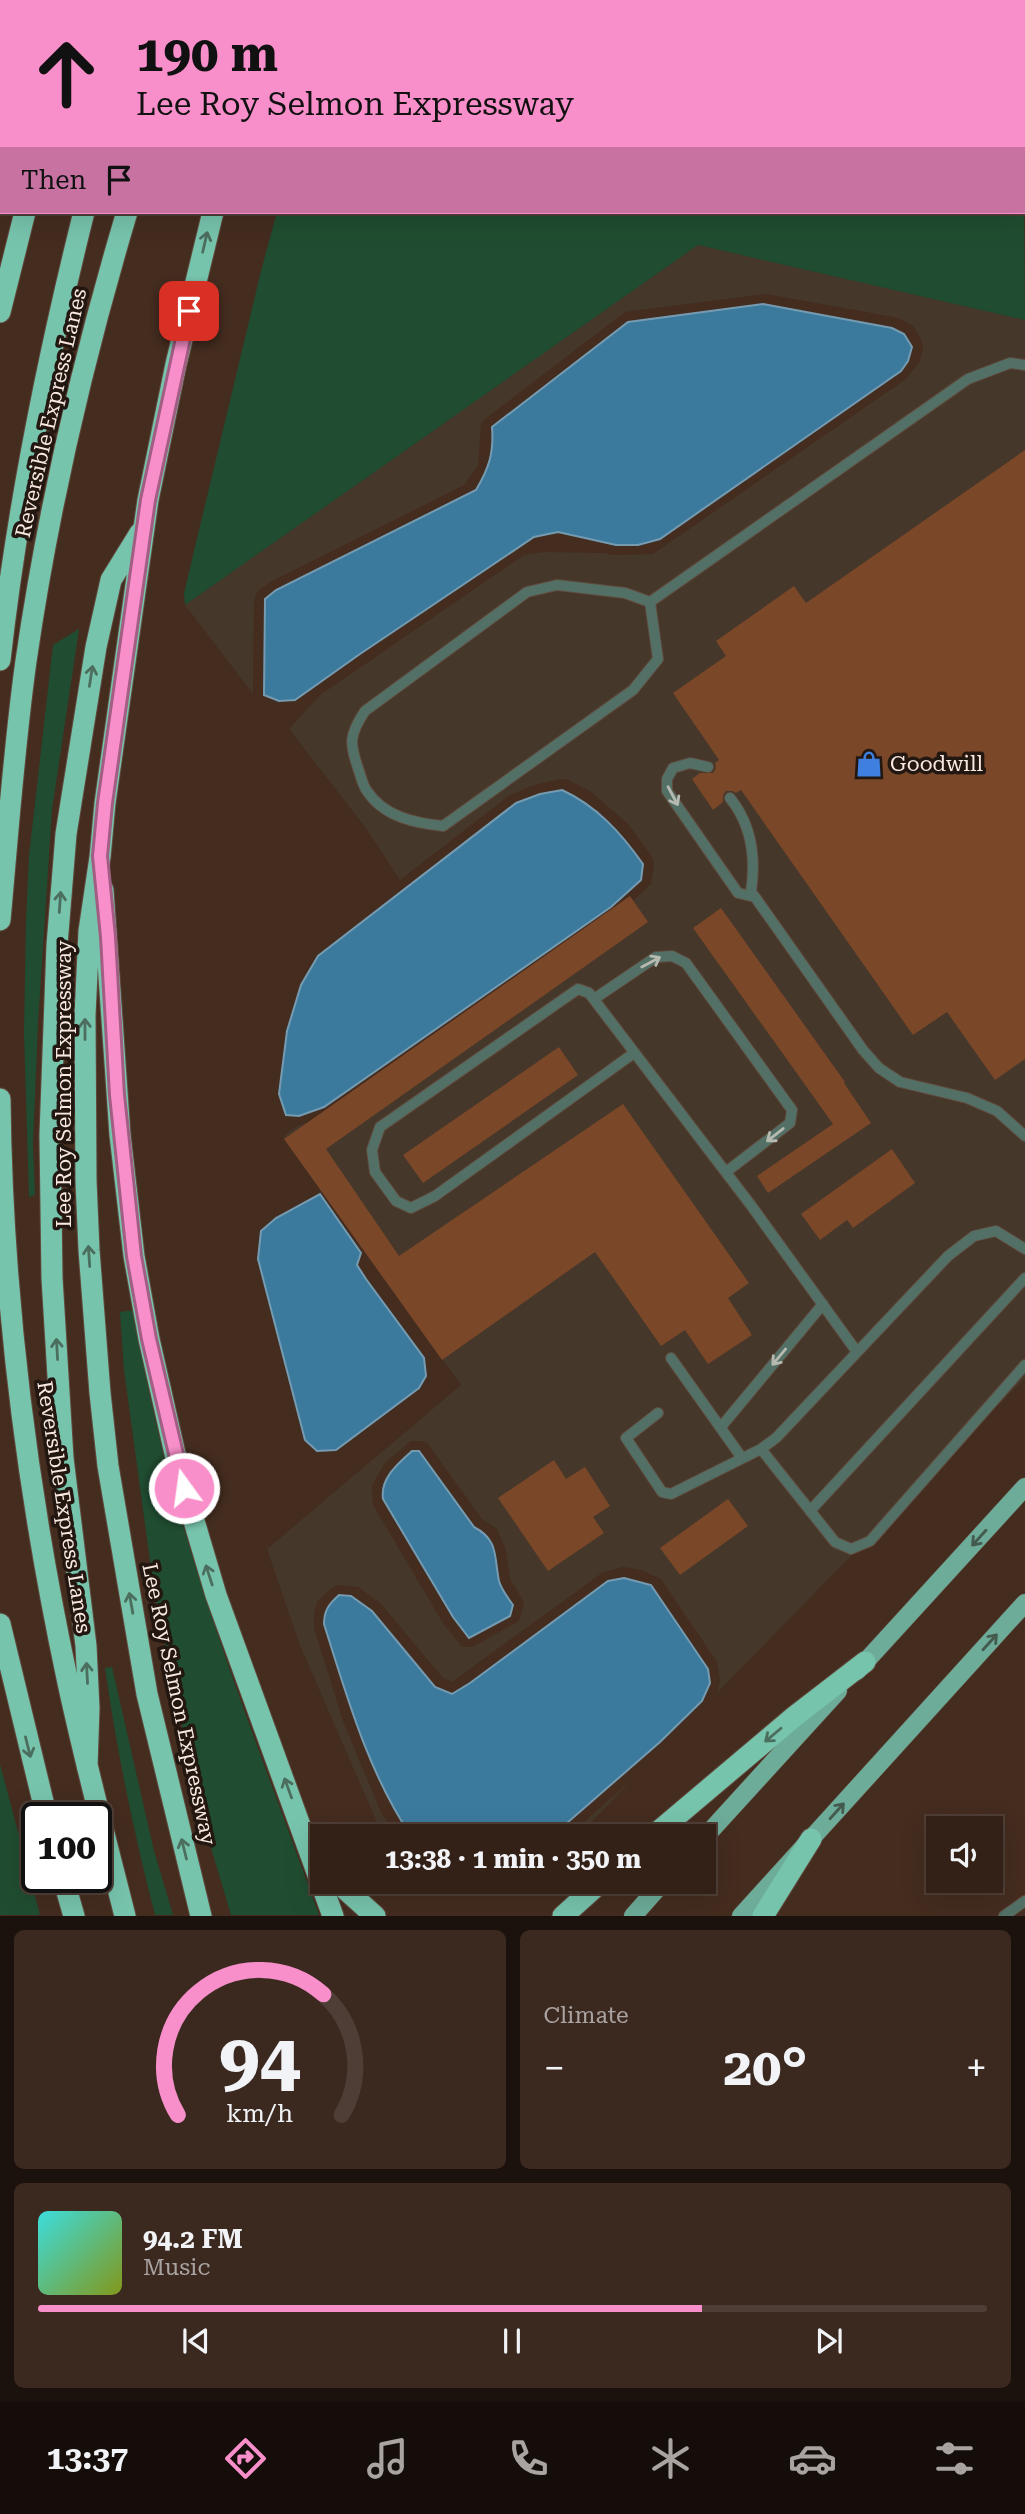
<!DOCTYPE html>
<html lang="en">
<head>
<meta charset="utf-8">
<style>
	:root { --surface:#332117; --page:#3b2920; --text:#f1f3f6; --muted:#a9a3a1; --line:#4e3e36; --accent:#f98fca }
	body { margin:0; font-family:"Roboto Serif",serif; background:var(--page); color:var(--text); height:100vh; display:flex; flex-direction:column; font-size:26px; white-space:nowrap }
	* { box-sizing:border-box; margin:0 }
	p { font-size:23px; color:var(--muted) }
	.icon { flex:none; width:38px; height:38px; fill:none; stroke:currentColor; stroke-width:2; stroke-linecap:round; stroke-linejoin:round }
	.map { position:relative; height:1916px; overflow:hidden }
	.panel { display:flex; flex-direction:column; gap:14px; padding:14px; background:#1c120d; flex:1 }
	.panel>* { flex:none }
	.top-card { position:absolute; left:0px; top:0px; width:1026px; height:214px; box-shadow:0 7px 28px #0002,0 0 0 2px var(--line); background:#f98fca; color:#111; overflow:hidden }
	.buttons { position:absolute; left:926px; top:1816px; display:grid; gap:14px }
	.buttons a { display:grid; place-items:center; width:77px; height:77px; border-radius:0px; background:var(--surface); box-shadow:0 7px 28px #0002,0 0 0 2px var(--line); font-size:35px }
	.speed { position:absolute; left:21px; top:1802px; display:flex; gap:14px; font-size:35px; font-weight:700; text-align:center }
	.speed>* { display:grid; place-content:center; width:91px; height:91px; border-radius:50%; background:var(--surface); box-shadow:0 7px 28px #0002,0 0 0 2px var(--line); line-height:1 }
	.speed .limit { border:4px solid #111; border-radius:10px; background:#fff; color:#111 }
	.pin { position:absolute; display:grid; place-items:center; width:60px; height:60px; color:#fff; margin:-30px; border-radius:14px; box-shadow:0 4px 10px #0006 }
	.me { position:absolute; width:77px; margin:-38px; rotate:346deg; stroke-linejoin:round; filter:drop-shadow(0 0 5px #0008) }
	.turn { display:flex; align-items:center; gap:24px; height:147px; padding:0 21px; font-size:32px }
	.turn .icon { width:91px; height:91px; stroke-width:2.5 }
	.turn b { display:block; font-size:49px; line-height:60px }
	.then { display:flex; align-items:center; height:66px; padding:0 21px; background:#0003; gap:14px; font-size:26px }
	.big { font-size:52px; font-weight:700; line-height:1.1 }
	.panel .tile { flex:1; display:flex; flex-direction:column; justify-content:center; gap:10px; min-width:0; padding:0 24px; border-radius:10px; background:var(--page) }
	.panel .dial { align-items:center; gap:0 }
	.dial svg { height:182px; overflow:visible; fill:none; stroke:var(--line); stroke-width:7; stroke-linecap:round; text-anchor:middle }
	.dial text { fill:var(--text); stroke:none }
	.song { display:flex; align-items:center; gap:21px }
	.cover { width:84px; height:84px; border-radius:10px; background:linear-gradient(135deg,hsl(180 70% 55%),hsl(70 70% 35%)) }
	.played { height:7px; border-radius:4px; background:linear-gradient(90deg,var(--accent) 70%,var(--line) 70%) }
	.keys { display:flex; justify-content:space-around; direction:ltr }
	.heat { display:flex; justify-content:space-between; align-items:center; font-size:38px; direction:ltr }
	.panel .tiles { flex:1; display:grid; gap:14px; grid-template-columns:1fr 1fr }
	.tile:last-child { grid-column:span 2 }
	.trip { position:absolute; left:310px; top:1824px; width:406px; height:70px; border-radius:0px; background:var(--surface); box-shadow:0 7px 28px #0002,0 0 0 2px var(--line); font-weight:700; line-height:70px; text-align:center }
	.menu { display:flex; height:112px; justify-content:space-around; align-items:center; background:#140d09; color:var(--muted) }
	.menu .icon { width:49px; height:49px }
	.menu .selected { color:var(--accent) }
	.menu b { font-size:32px; color:var(--text) }
	.map>svg:first-child { display:block }
	.commercial { fill:#453729; fill-rule:evenodd }
	.green { fill:#204d31 }
	.water { fill:#3c7a9d; stroke:#759bb1; stroke-width:2 }
	.building { fill:#7b4729 }
	.lines { fill:none; stroke-linecap:round; stroke-linejoin:round }
	.service-casing { stroke:#614a3e; stroke-width:12 }
	.primary-casing { stroke:#614a3e; stroke-width:19 }
	.motorway-casing { stroke:#614a3e; stroke-width:23 }
	.service { stroke:#527066; stroke-width:10 }
	.primary { stroke:#6dac99; stroke-width:18 }
	.motorway { stroke:#77c4ad; stroke-width:21 }
	.oneway { stroke:#4c6e5f }
	.oneway2 { stroke:#b6b9b0 }
	.oneway3 { stroke:#445a4e }
	.route-casing { stroke:#a25d83; stroke-width:18 }
	.route { stroke:#f98fca; stroke-width:12 }
	.labels { text-anchor:middle; stroke-width:7; stroke-linejoin:round; paint-order:stroke }
	.street-label { font-size:21px; fill:#f9e9e1; stroke:#221711 }
	.poi-label { font-size:21px; fill:#f9e9e1; stroke:#221711; text-anchor:start }
</style>
</head>
<body>
<div class="map">
<svg width="1025" height="1916" viewBox="0 0 1025 1916">
	<rect width="100%" height="100%" fill="#442c1f"/>
	<path class="commercial" d="M698,245L1025,320V1378L717,1693L720,1681L717,1662L661,1579L642,1570L623,1567L602,1573L452,1682L443,1678L381,1604L358,1587L337,1585L331,1588L317,1602L314,1613V1628L343,1721L381,1812L397,1836H383L299,1643L267,1549L461,1385L283,1137L297,1126L330,1115L617,915L651,884L654,864L652,857L629,825L590,791L568,780L561,779L537,784L510,795L400,880L365,827L289,729L320,695L524,555L544,552L604,553L614,555L653,554L906,379L919,363L923,349L922,341L913,326L899,318L766,294L625,312L485,419L481,425L478,465L464,485L272,581L258,591L254,600L253,694L185,605ZM411,1441H423L428,1444L482,1519L497,1529L506,1550L510,1579L524,1602L519,1621L473,1647H462L443,1623L373,1505L372,1486L384,1464Z
		M634,1778L578,1836H568Z
		M427,1881L465,1882L528,1881L519,1887L436,1889Z"/>
	<path class="green" d="M359,0H777L357,2Z
		M1024,202L1025,320L698,245L185,605L184,593L261,271L277,212H1024Z
		M79,629L52,810L38,1023L33,1144L35,1195L29,1197L24,1033L26,920L29,856L53,645Z
		M134,1310C166,1520 248,1717 319,1915H231L199,1807L155,1597L124,1370L120,1312Z
		M112,1667L154,1851L173,1915H155C134,1834 117,1752 105,1668Z
		M0,1764L40,1915H0Z"/>
	<path class="water" d="M763,304L892,328L904,334L912,347L908,361L901,371L660,539L638,545H616L558,532L534,537L360,654L295,700L279,701L264,695L265,599L276,590L476,490C489,468 494,453 492,427L628,322Z
		M562,790C597,806 621,833 643,864L641,880L611,907L324,1107L299,1116L286,1115L279,1094L287,1031L301,985L318,956L516,803L540,794Z
		M320,1194L361,1253L357,1265L366,1279L424,1358L426,1376L419,1388L336,1450L317,1451L305,1440L258,1259L261,1231L276,1218Z
		M412,1451H419L474,1527C499,1540 494,1557 499,1581C501,1589 508,1598 513,1605L510,1616L469,1638L453,1617L383,1499C380,1478 398,1464 412,1451Z
		M624,1578L651,1585L708,1669L710,1683L702,1701L660,1742L552,1836H411C368,1772 347,1697 324,1624C324,1610 329,1604 339,1595L351,1596L372,1611L435,1687L452,1694L470,1683L608,1581Z"/>
	<path class="building" d="M1025,450V1059L995,1080L947,1012L913,1035L741,790L736,793L733,791H726L723,795V802L713,810L692,779L700,773H713L716,768L715,763L719,760L673,693L726,656L716,641L794,586L806,603Z
		M630,896L648,922L326,1149L399,1256L623,1104L749,1283L728,1298L752,1335L708,1364L685,1330L661,1346L595,1252L442,1360L284,1139Z
		M721,908L845,1082L844,1083L871,1123L768,1193L757,1176L833,1124L693,928Z
		M559,1047L578,1075L423,1183L403,1155Z
		M892,1149L915,1183L853,1228L847,1220L820,1240L801,1214Z
		M554,1460L566,1479L585,1467L610,1506L593,1517L604,1533L548,1571L498,1498Z
		M728,1499L748,1526L680,1575L660,1548Z"/>
	<g class="lines">
		<g class="service-casing">
			<path id="service" d="M557,585L625,593L650,602L658,659L633,690L443,826C415,823 384,817 367,791C363,786 361,777 359,771C349,743 349,735 365,711L527,592Z
				M650,602L968,379L1010,363L1025,365
				M708,767L690,763L673,768L667,779V791L738,893L755,897L751,892C756,858 752,825 730,798
				M755,897L863,1050L879,1068L900,1082L967,1098L997,1111L1025,1136
				M594,999L656,957L672,956L686,963L792,1110L790,1123L726,1172
				M634,1053L435,1196L411,1208L396,1201L375,1172L372,1150L380,1127L578,989L589,993L750,1204L857,1352
				M671,1358L742,1458
				M658,1413L626,1438L662,1492L671,1494L761,1449L776,1438L948,1256L974,1236L996,1231L1025,1249
				M721,1427L823,1304
				M761,1449L835,1542L851,1549L870,1541L1025,1365
				M810,1511L1025,1278
				M1004,1916L1025,1901"/>
		</g>
		<g class="primary-casing">
			<path id="primary" d="M857,1671L1025,1487
				M704,1838L838,1691
				M633,1916L664,1881
				M741,1916L1025,1603"/>
		</g>
		<g class="motorway-casing">
			<path id="motorway" d="M88,2L89,0
				M144,2V0
				M195,2V0
				M277,2L278,0
				M0,312L25,212
				M0,660C17,508 47,360 84,212
				M103,890L120,1135L134,1256L149,1339L178,1467L216,1595L333,1916
				M0,920C8,833 14,747 26,661C48,509 83,359 127,212
				M0,1099C2,1292 27,1490 67,1678C84,1758 105,1837 125,1916
				M0,1624L47,1818
				M87,1766L89,1708L86,1646L63,1458L52,1278L50,1135L57,945L66,834L96,647L111,580L140,533
				M653,1836L795,1716L865,1662
				M63,1878L74,1916
				M336,1881L375,1916
				M201,1916L147,1694L108,1466L100,1393L89,1250L86,1181L85,1015L89,931L100,857L105,803L148,500L176,364L213,212
				M563,1916L602,1881
				M763,1916L811,1839"/>
		</g>
		<use href="#service" class="service"/>
		<use href="#primary" class="primary"/>
		<use href="#motorway" class="motorway"/>
	</g>
	<defs><path id="oneway-shaft" d="M-6 0H5M1.5-3L5.5 0L1.5 3" fill="none" stroke-width="1.6" stroke-linecap="round" stroke-linejoin="round" transform="scale(1.75)"/></defs>
	<g class="oneway">
		<use href="#oneway-shaft" transform="translate(205 242) rotate(-77)"/>
		<use href="#oneway-shaft" transform="translate(91 676) rotate(-81)"/>
		<use href="#oneway-shaft" transform="translate(60 902) rotate(-86)"/>
		<use href="#oneway-shaft" transform="translate(85 1029) rotate(-90)"/>
		<use href="#oneway-shaft" transform="translate(89 1256) rotate(-94)"/>
		<use href="#oneway-shaft" transform="translate(57 1349) rotate(-93)"/>
		<use href="#oneway-shaft" transform="translate(209 1575) rotate(-108)"/>
		<use href="#oneway-shaft" transform="translate(131 1603) rotate(-100)"/>
		<use href="#oneway-shaft" transform="translate(87 1673) rotate(-93)"/>
		<use href="#oneway-shaft" transform="translate(773 1735) rotate(140)"/>
		<use href="#oneway-shaft" transform="translate(28 1747) rotate(76)"/>
		<use href="#oneway-shaft" transform="translate(288 1788) rotate(-110)"/>
		<use href="#oneway-shaft" transform="translate(184 1849) rotate(-104)"/>
	</g>
	<g class="oneway2">
		<use href="#oneway-shaft" transform="translate(673 796) rotate(62)"/>
		<use href="#oneway-shaft" transform="translate(651 962) rotate(-28)"/>
		<use href="#oneway-shaft" transform="translate(775 1135) rotate(142)"/>
		<use href="#oneway-shaft" transform="translate(779 1357) rotate(130)"/>
	</g>
	<g class="oneway3">
		<use href="#oneway-shaft" transform="translate(979 1538) rotate(132)"/>
		<use href="#oneway-shaft" transform="translate(990 1642) rotate(-48)"/>
		<use href="#oneway-shaft" transform="translate(837 1811) rotate(-48)"/>
	</g>
	<g class="lines">
		<g class="route-casing">
			<path id="route" d="M184,1488L149,1339L134,1256L117,1095L108,937L100,856L105,803L148,500L189,311"/>
		</g>
		<use href="#route" class="route"/>
	</g>
	<defs>
		<g id="shop-bare" transform="scale(2.1)"><path d="M-5-2.5h2.3a2.7 3.5 0 0 1 5.4 0H5L5.5 6h-11ZM-1.5-2.5h3a1.5 2.3 0 0 0-3 0Z" fill="#3f7fe0" stroke="#221711" stroke-width="2.5" paint-order="stroke"/></g>
	</defs>
	<g fill-rule="evenodd">
		<use href="#shop-bare" x="869" y="764"/>
	</g>
	<g class="labels">
		<g class="street-label">
			<text transform="translate(51 413) rotate(-77)" y="7">Reversible Express Lanes</text>
			<text transform="translate(64 1084) rotate(-90)" y="7">Lee Roy Selmon Expressway</text>
			<text transform="translate(64 1507) rotate(81)" y="7">Reversible Express Lanes</text>
			<text transform="translate(179 1704) rotate(78)" y="7">Lee Roy Selmon Expressway</text>
		</g>
		<g class="poi-label">
			<text x="890" y="771">Goodwill</text>
		</g>
	</g>
</svg>
<div class="buttons">
<a><svg class="icon" aria-label="sound" viewBox="0 0 24 24"><path d="M4 9h4l5-4v14l-5-4H4zM17 9q2 3 0 6"/></svg></a>
</div>
<div class="speed"><div class="limit">100</div></div>
<div class="pin" style="left:189px;top:311px;background:#d93025"><svg class="icon" aria-label="arrive" viewBox="0 0 24 24"><path d="M6 21V4h12l-3 4 3 4H6"/></svg></div>
<svg class="me" style="left:184px;top:1488px" viewBox="-20 -20 40 40"><circle r="17" fill="#f98fca" stroke="#fff" stroke-width="3"/><path d="M0-11L8 9 0 5-8 9z" fill="#fff"/></svg>
<div class="trip">13:38 · 1 min · 350 m</div>
<div class="top-card">
<div class="turn"><svg class="icon" aria-label="ahead" viewBox="0 0 24 24"><path d="M12 20V5M6 11l6-6 6 6"/></svg><div><b>190 m</b>Lee Roy Selmon Expressway</div></div>
<div class="then">Then<svg class="icon" aria-label="arrive" viewBox="0 0 24 24"><path d="M6 21V4h12l-3 4 3 4H6"/></svg></div>
</div>
</div>
<section class="panel">
<div class="tiles">
<div class="tile dial"><svg viewBox="0 0 100 80">
<path d="M14 69A42 42 0 1 1 86 69"/>
<path d="M14 69A42 42 0 0 1 78 16" stroke="#f98fca"/>
<text x="50" y="56" font-size="32" font-weight="700">94</text>
<text x="50" y="72" font-size="11">km/h</text>
</svg></div>
<div class="tile"><p>Climate</p>
<div class="heat"><a>−</a><b class="big">20°</b><a>+</a></div>
</div>
<div class="tile">
<div class="song"><i class="cover"></i><div><b>94.2 FM</b><p>Music</p></div></div>
<div class="played"></div>
<div class="keys"><svg class="icon" aria-label="previous" viewBox="0 0 24 24"><path d="M18 5L8 12l10 7zM5 5v14"/></svg><svg class="icon" aria-label="pause" viewBox="0 0 24 24"><path d="M8 5v14M16 5v14"/></svg><svg class="icon" aria-label="next" viewBox="0 0 24 24"><path d="M6 5l10 7-10 7zM19 5v14"/></svg></div>
</div>
</div>
</section>
<nav class="menu">
<b>13:37</b>
<svg class="icon selected" aria-label="directions" viewBox="0 0 24 24"><path d="M12 3l9 9-9 9-9-9zM9 14v-3h6M13 9l2 2-2 2"/></svg>
<svg class="icon" aria-label="music" viewBox="0 0 24 24"><path d="M9 18V5l10-2v13"/><circle cx="6" cy="18" r="3"/><circle cx="16" cy="16" r="3"/></svg>
<svg class="icon" aria-label="phone" viewBox="0 0 24 24"><path d="M5 4h4l2 5-3 2q2 4 5 5l2-3 5 2v4C11 20 4 13 5 4z"/></svg>
<svg class="icon" aria-label="climate" viewBox="0 0 24 24"><path d="M12 3v18M4 7l16 10M4 17L20 7"/></svg>
<svg class="icon" aria-label="car" viewBox="0 0 24 24"><path d="M5 17H2v-5l4-1 3-4h7l3 4 3 1v5h-3M9 17h6M6 11h13"/><circle cx="7" cy="17" r="2"/><circle cx="17" cy="17" r="2"/></svg>
<svg class="icon" aria-label="filters" viewBox="0 0 24 24"><path d="M4 7h16M4 17h16"/><circle cx="9" cy="7" r="2"/><circle cx="15" cy="17" r="2"/></svg>
</nav>
</body>
</html>
